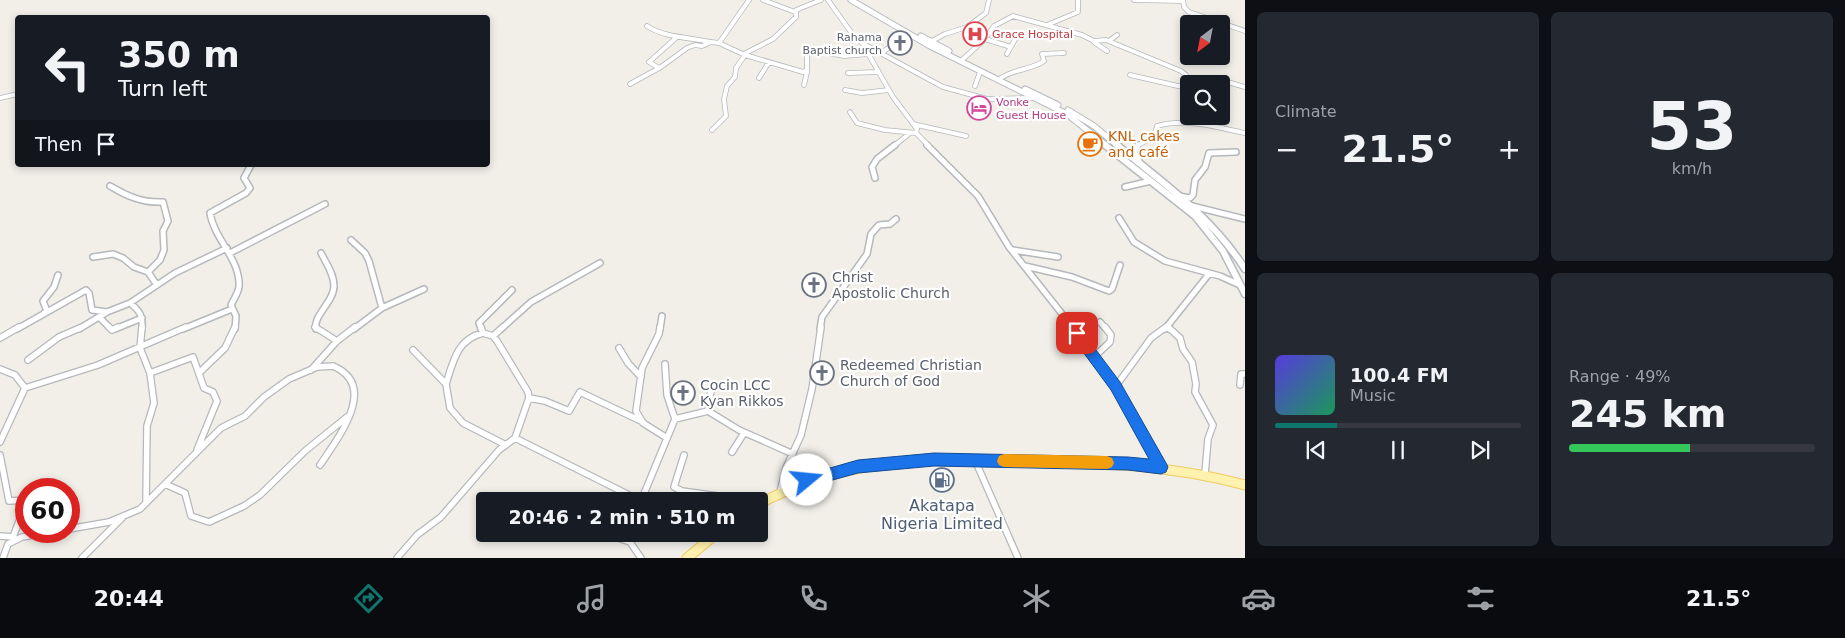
<!DOCTYPE html>
<html lang="en">
<head>
<meta charset="utf-8">
<style>
	:root { --surface:#171b24; --page:#242831; --text:#f1f3f6; --muted:#9ea1a6; --line:#363941; --accent:#0f766e }
	body { margin:0; font-family:"DejaVu Sans",sans-serif; background:var(--page); color:var(--text); height:100vh; display:flex; flex-direction:column; font-size:19px; white-space:nowrap }
	* { box-sizing:border-box; margin:0 }
	p { font-size:16px; color:var(--muted) }
	.icon { flex:none; width:28px; height:28px; fill:none; stroke:currentColor; stroke-width:2; stroke-linecap:round; stroke-linejoin:round }
	.map { position:relative; flex:1; overflow:hidden }
	.panel { display:flex; flex-direction:column; gap:12px; padding:12px; background:#0d0f14; width:600px }
	.panel>* { flex:none }
	.guide { position:absolute; left:15px; top:15px; width:475px; height:152px; border-radius:5px; box-shadow:0 2px 8px #0003; background:#171b24; color:var(--text); overflow:hidden }
	.needle { width:32px; rotate:212deg }
	.controls { position:absolute; left:1180px; top:15px; display:grid; gap:10px }
	.controls a { display:grid; place-items:center; width:50px; height:50px; border-radius:5px; background:var(--surface); box-shadow:0 2px 8px #0003; font-size:25px }
	.speed { position:absolute; left:15px; top:478px; display:flex; gap:10px; font-size:25px; font-weight:700; text-align:center }
	.speed>* { display:grid; place-content:center; width:65px; height:65px; border-radius:50%; background:var(--surface); box-shadow:0 2px 8px #0003; line-height:1 }
	.speed .limit { border:8px solid #d22; background:#fff; color:#111 }
	.pin { position:absolute; display:grid; place-items:center; width:42px; height:42px; color:#fff; margin:-21px; border-radius:10px; box-shadow:0 2px 8px #0006 }
	.me { position:absolute; width:55px; margin:-28px; rotate:73deg; stroke-linejoin:round; filter:drop-shadow(0 0 4px #0008) }
	.turn { display:flex; align-items:center; gap:18px; height:105px; padding:0 20px; font-size:22px }
	.turn .icon { width:65px; height:65px; stroke-width:2.5 }
	.turn b { display:block; font-size:35px; line-height:42px }
	.then { display:flex; align-items:center; height:48px; padding:0 20px; background:#0003; gap:10px; font-size:19px }
	.big { font-size:38px; font-weight:700; line-height:1.1 }
	.panel .card { flex:1; display:flex; flex-direction:column; justify-content:center; gap:8px; min-width:0; padding:0 18px; border-radius:8px; background:var(--page) }
	.panel .dial { align-items:center; gap:0 }
	.dial b { font-size:65px; line-height:1 }
	.song { display:flex; align-items:center; gap:15px }
	.cover { width:60px; height:60px; border-radius:8px; background:linear-gradient(135deg,hsl(250 70% 55%),hsl(150 70% 35%)) }
	.played { height:5px; border-radius:2px; background:linear-gradient(90deg,var(--accent) 25%,var(--line) 25%) }
	.keys { display:flex; justify-content:space-around; direction:ltr }
	.heat { display:flex; justify-content:space-between; align-items:center; font-size:28px; direction:ltr }
	.charge { height:8px; border-radius:4px; background:linear-gradient(90deg,#34c759 49%,var(--line) 0) }
	.panel .tiles { flex:1; display:grid; gap:12px; grid-template-columns:repeat(2,1fr) }
	.trip { position:absolute; left:476px; top:492px; width:292px; height:50px; border-radius:5px; background:var(--surface); box-shadow:0 2px 8px #0003; font-weight:700; line-height:50px; text-align:center }
	.tabs { display:flex; height:80px; justify-content:space-around; align-items:center; background:#090b0e; color:var(--muted) }
	.tabs .icon { width:35px; height:35px }
	.tabs .active { color:var(--accent) }
	.tabs b { font-size:22px; color:var(--text) }
	main { display:flex; flex:1; min-height:0 }
	.map>svg:first-child { display:block }
	.lines { fill:none; stroke-linecap:round; stroke-linejoin:round }
	.minor-far2-casing { stroke:#b5b8bc; stroke-width:5.5 }
	.minor-far1-casing { stroke:#b5b8bc; stroke-width:8 }
	.minor-casing { stroke:#b5b8bc; stroke-width:8 }
	.secondary-far1-casing { stroke:#b6babf; stroke-width:7 }
	.secondary-casing { stroke:#b6babf; stroke-width:9 }
	.primary-casing { stroke:#f2c960; stroke-width:11 }
	.minor-far2 { stroke:#fff; stroke-width:4 }
	.minor-far1 { stroke:#fff; stroke-width:5 }
	.minor { stroke:#fff; stroke-width:5.5 }
	.secondary-far1 { stroke:#fff; stroke-width:5 }
	.secondary { stroke:#fff; stroke-width:6 }
	.primary { stroke:#fff2af; stroke-width:9 }
	.route { fill:#1a73e8; stroke:#114b97 }
	.slow { fill:#f59e0b }
	.labels { text-anchor:middle; stroke-width:4.5; stroke-linejoin:round; paint-order:stroke }
	.far-health-label { font-size:11px; fill:#be3a42; stroke:#fff; text-anchor:start }
	.far-worship-label { font-size:11px; fill:#5b616d; stroke:#fff; text-anchor:end }
	.far-hotel-label { font-size:11px; fill:#b23c85; stroke:#fff; text-anchor:start }
	.food-label { font-size:14px; fill:#c56008; stroke:#fff; text-anchor:start }
	.worship-label { font-size:14px; fill:#5b616d; stroke:#fff; text-anchor:start }
	.near-service-label { font-size:16px; fill:#4e5e75; stroke:#fff }
</style>
</head>
<body>
<main>
<div class="map">
<svg width="1245" height="558" viewBox="0 0 1245 558">
	<rect width="100%" height="100%" fill="#f1efe8"/>
	<g class="lines">
		<g class="minor-far2-casing">
			<path id="minor-far2" d="M763,0L795,12
				M828,0L853,35L862,43L893,97L917,129L916,133L929,146
				M1134,0L1183,1
				M1183,0L1184,7L1189,12L1245,31
				M1047,25L1078,12V0
				M647,26C665,38 689,37 710,42
				M985,39L1011,47
				M932,41L945,34L967,27L986,13L989,0
				M1109,41L1117,35
				M1094,42L1107,51
				M719,43L749,0
				M862,43L943,87L987,99L1033,98
				M881,53L909,34
				M744,54L773,39L796,17V10L821,0
				M1007,54L1017,36
				M963,59L985,39L994,26L1013,16L1082,35L1094,41L1106,40L1181,71L1186,75L1189,84
				M659,68L649,62L677,37
				M848,73L878,72
				M1130,75L1178,86H1186L1188,83
				M759,78L769,62
				M1001,78C1014,69 1031,70 1044,61L1042,54L1064,53
				M1189,81L1200,83L1214,78L1245,87
				M630,84L661,67L687,48L695,45L702,46L711,42L719,43L745,55L803,72L807,70V50L809,49L844,56L868,54
				M804,85L807,72
				M975,86L980,72
				M845,90L862,93L889,90
				M0,98L18,94
				M850,112L857,123L885,130L916,133
				M913,124L966,136
				M712,130L726,116L724,99L727,86L735,77L736,68L745,55
				M894,146L910,133
				M1137,146L1154,136L1157,126C1187,118 1216,127 1245,133"/>
		</g>
		<g class="minor-far1-casing">
			<path id="minor-far1" d="M927,145L978,196L1009,247L1074,329
				M1138,145L1134,152L1139,161
				M875,178L872,167L877,159L895,145
				M110,186C127,196 142,203 163,202L168,221L163,231L164,250L160,260L148,272
				M1125,187L1151,181
				M1179,196L1190,198L1193,195L1195,180L1205,167L1209,153L1236,152
				M1192,206L1245,219
				M1119,218L1134,242L1165,261L1220,276L1240,285
				M351,240L365,253L369,261L382,308
				M1013,250L1058,257
				M230,253L325,204
				M93,257L113,254L123,258L134,267L148,272L157,285
				M1025,266L1072,277L1109,291L1112,289L1120,265
				M130,303C140,311 143,316 142,329
				M44,313L47,311L43,301L54,287L58,275
				M99,317L111,329
				M1100,322L1106,329
				M1167,327L1169,329
				M17,329L86,290L89,293L92,310L107,312L130,303L175,273L227,248
				M79,329L107,312
				M115,329L142,318
				M183,329L232,309
				M235,329L236,316L231,305C234,299 238,293 239,287C241,260 214,239 210,213L246,193L250,188L244,178L251,165
				M316,329C313,315 334,302 334,286C334,274 326,263 321,253
				M354,329L382,308L424,289
				M481,329L479,323L512,290
				M501,329L531,302L600,263
				M660,329L662,316
				M820,329L822,317L867,254L871,234L879,225L890,224L896,219
				M1165,329L1209,274"/>
		</g>
		<g class="minor-casing">
			<path id="minor" d="M109,327L112,330L118,327
				M142,327L140,348L150,373L154,403L147,426L146,503
				M660,327L659,334L642,368L636,411L643,423L667,438
				M1073,327L1116,386L1161,467
				M1168,327L1180,338L1183,349L1192,362L1196,384L1195,392L1213,425L1208,439L1205,474
				M493,336L503,327
				M0,338L19,327
				M337,341L355,327
				M619,348L628,363L641,377
				M413,350L446,384L450,408L463,423L506,445
				M1094,357L1110,342L1111,335L1105,327
				M28,360L59,337L82,327
				M0,369L15,375L25,388L98,365L186,327
				M311,370L337,341L315,327
				M200,372L225,348L235,327
				M150,373L193,357L204,388L213,392L217,401L197,450
				M446,384C453,362 457,339 483,333
				M1240,385L1241,374H1245
				M1116,386L1151,338L1166,327
				M711,390L708,411L739,430L793,454
				M529,398L545,401L569,411L580,392L643,422
				M675,419L708,411
				M515,438L641,501
				M0,442L25,388
				M732,452L744,433
				M0,455L9,501L26,500
				M684,455L674,487L682,491L732,498L738,501
				M975,460L1018,558
				M165,484L185,493L191,516L209,522L244,506L260,495L305,451L347,417
				M780,492L786,468L801,435L812,389L821,327
				M641,501L675,419L667,395L665,364
				M69,529L109,522L140,509L221,428L245,416L264,397L289,379L317,367L333,366C380,386 337,439 320,465
				M606,534L630,542
				M630,534V542L641,558
				M0,536L14,537
				M13,537L26,503
				M3,558L8,544L22,537L58,531
				M82,558L122,518
				M397,558L417,535L441,517L499,450L515,438L529,398L528,392L497,341L493,336L483,333L481,327"/>
		</g>
		<g class="secondary-far1-casing">
			<path id="secondary-far1" d="M851,0L930,46L1067,114L1107,146
				M921,36L949,51
				M1025,89L1058,105
				M1068,110L1094,126L1118,146"/>
		</g>
		<g class="secondary-casing">
			<path id="secondary" d="M1105,145L1195,216L1223,251L1245,294
				M1117,145C1163,183 1212,217 1245,269"/>
		</g>
		<g class="primary-casing">
			<path id="primary" d="M760,503C792,487 824,475 860,468C912,458 966,459 1019,461C1096,462 1171,465 1245,485
				M687,558L716,534"/>
		</g>
		<use href="#minor-far2" class="minor-far2"/>
		<use href="#minor-far1" class="minor-far1"/>
		<use href="#minor" class="minor"/>
		<use href="#secondary-far1" class="secondary-far1"/>
		<use href="#secondary" class="secondary"/>
		<use href="#primary" class="primary"/>
	</g>
	<path class="route" d="M1077,328L1081,330L1120,382L1166,463L1168,467L1166,472L1161,474L1128,470L934,466L858,473L807,487L802,485L800,480L802,476L858,460L934,453L1128,457L1149,459L1111,390L1072,337L1071,333L1072,330Z"/>
	<path class="slow" d="M1004,454L1107,456L1112,458L1114,463L1112,467L1107,469L1004,467L999,465L997,461L999,456Z"/>
	<defs>
		<g id="hospital-ring" transform="scale(1.25)"><circle r="9.5" fill="#fff" stroke="#e0444e" stroke-width="1.5"/><path d="M-5-5h3v3.5h4V-5h3V5h-3V1.5h-4V5h-3Z" fill="#e0444e"/></g>
		<g id="church-ring" transform="scale(1.25)"><circle r="9.5" fill="#fff" stroke="#6b7280" stroke-width="1.5"/><path d="M-1.2-6h2.4v3.5h3.3v2.4h-3.3V6h-2.4V-.1h-3.3v-2.4h3.3Z" fill="#6b7280"/></g>
		<g id="hotel-ring" transform="scale(1.25)"><circle r="9.5" fill="#fff" stroke="#d1479c" stroke-width="1.5"/><path d="M-6-4.5h1.5V1H6V5H4.5V3h-9V5H-6ZM-4 0a1.8 1.8 0 1 1 3.6 0ZM.5 0V-2.5h3Q6-2.5 6 0Z" fill="#d1479c"/></g>
		<g id="cafe-ring" transform="scale(1.25)"><circle r="9.5" fill="#fff" stroke="#e8710a" stroke-width="1.5"/><path d="M-5.5-4.5H6V0H3Q3 3.5 0 3.5H-2.5Q-5.5 3.5-5.5 0ZM3-3.2v2h1.7v-2ZM-6 4.5H4V6H-6Z" fill="#e8710a"/></g>
		<g id="fuel-ring" transform="scale(1.25)"><circle r="9.5" fill="#fff" stroke="#5c6f8a" stroke-width="1.5"/><path d="M-5.5-6h7V0h2V4h1.3V-2.5L3-4.5l.8-.8L6-3V5H2.5V1h-1V6h-7ZM-4.2-4.7v3.2H.2V-4.7Z" fill="#5c6f8a"/></g>
	</defs>
	<g fill-rule="evenodd">
		<use href="#hospital-ring" x="975" y="34"/>
		<use href="#church-ring" x="900" y="43"/>
		<use href="#hotel-ring" x="979" y="108"/>
		<use href="#cafe-ring" x="1090" y="144"/>
		<use href="#church-ring" x="814" y="285"/>
		<use href="#church-ring" x="822" y="373"/>
		<use href="#church-ring" x="683" y="393"/>
		<use href="#fuel-ring" x="942" y="480"/>
	</g>
	<g class="labels">
		<g class="far-health-label">
			<text x="992" y="38">Grace Hospital</text>
		</g>
		<g class="far-worship-label">
			<text x="882" y="41">Rahama<tspan x="882" dy="13">Baptist church</tspan></text>
		</g>
		<g class="far-hotel-label">
			<text x="996" y="106">Vonke<tspan x="996" dy="13">Guest House</tspan></text>
		</g>
		<g class="food-label">
			<text x="1108" y="141">KNL cakes<tspan x="1108" dy="16">and café</tspan></text>
		</g>
		<g class="worship-label">
			<text x="832" y="282">Christ<tspan x="832" dy="16">Apostolic Church</tspan></text>
			<text x="840" y="370">Redeemed Christian<tspan x="840" dy="16">Church of God</tspan></text>
			<text x="700" y="390">Cocin LCC<tspan x="700" dy="16">Kyan Rikkos</tspan></text>
		</g>
		<g class="near-service-label">
			<text x="942" y="511">Akatapa<tspan x="942" dy="18">Nigeria Limited</tspan></text>
		</g>
	</g>
</svg>
<div class="controls">
<a><svg class="needle" viewBox="-14 -14 28 28"><path d="M0-13l5 13h-10z" fill="#e53935"/><path d="M0 13l5-13h-10z" fill="#9ea1a6"/></svg></a>
<a><svg class="icon" aria-label="search" viewBox="0 0 24 24"><circle cx="10" cy="10" r="6"/><path d="M15 15l6 6"/></svg></a>
</div>
<div class="speed"><div class="limit">60</div></div>
<div class="pin" style="left:1077px;top:333px;background:#d93025"><svg class="icon" aria-label="arrive" viewBox="0 0 24 24"><path d="M6 21V4h12l-3 4 3 4H6"/></svg></div>
<svg class="me" style="left:807px;top:480px" viewBox="-20 -20 40 40"><circle r="19" fill="#fff"/><path d="M0-13L10 11 0 6-10 11z" fill="#1a73e8"/></svg>
<div class="trip">20:46 · 2 min · 510 m</div>
<div class="guide">
<div class="turn"><svg class="icon" aria-label="left" viewBox="0 0 24 24"><path d="M17 20v-9H6M10 6l-5 5 5 5"/></svg><div><b>350 m</b>Turn left</div></div>
<div class="then">Then<svg class="icon" aria-label="arrive" viewBox="0 0 24 24"><path d="M6 21V4h12l-3 4 3 4H6"/></svg></div>
</div>
</div>
<section class="panel">
<div class="tiles">
<div class="card"><p>Climate</p>
<div class="heat"><a>−</a><b class="big">21.5°</b><a>+</a></div>
</div>
<div class="card dial"><b>53</b><p>km/h</p></div>
<div class="card">
<div class="song"><i class="cover"></i><div><b>100.4 FM</b><p>Music</p></div></div>
<div class="played"></div>
<div class="keys"><svg class="icon" aria-label="previous" viewBox="0 0 24 24"><path d="M18 5L8 12l10 7zM5 5v14"/></svg><svg class="icon" aria-label="pause" viewBox="0 0 24 24"><path d="M8 5v14M16 5v14"/></svg><svg class="icon" aria-label="next" viewBox="0 0 24 24"><path d="M6 5l10 7-10 7zM19 5v14"/></svg></div>
</div>
<div class="card"><p>Range · 49%</p><b class="big">245 km</b><div class="charge"></div></div>
</div>
</section>
</main>
<nav class="tabs">
<b>20:44</b>
<svg class="icon active" aria-label="directions" viewBox="0 0 24 24"><path d="M12 3l9 9-9 9-9-9zM9 14v-3h6M13 9l2 2-2 2"/></svg>
<svg class="icon" aria-label="music" viewBox="0 0 24 24"><path d="M9 18V5l10-2v13"/><circle cx="6" cy="18" r="3"/><circle cx="16" cy="16" r="3"/></svg>
<svg class="icon" aria-label="phone" viewBox="0 0 24 24"><path d="M5 4h4l2 5-3 2q2 4 5 5l2-3 5 2v4C11 20 4 13 5 4z"/></svg>
<svg class="icon" aria-label="climate" viewBox="0 0 24 24"><path d="M12 3v18M4 7l16 10M4 17L20 7"/></svg>
<svg class="icon" aria-label="car" viewBox="0 0 24 24"><path d="M5 17H2v-5l4-1 3-4h7l3 4 3 1v5h-3M9 17h6M6 11h13"/><circle cx="7" cy="17" r="2"/><circle cx="17" cy="17" r="2"/></svg>
<svg class="icon" aria-label="filters" viewBox="0 0 24 24"><path d="M4 7h16M4 17h16"/><circle cx="9" cy="7" r="2"/><circle cx="15" cy="17" r="2"/></svg>
<b>21.5°</b>
</nav>
</body>
</html>
